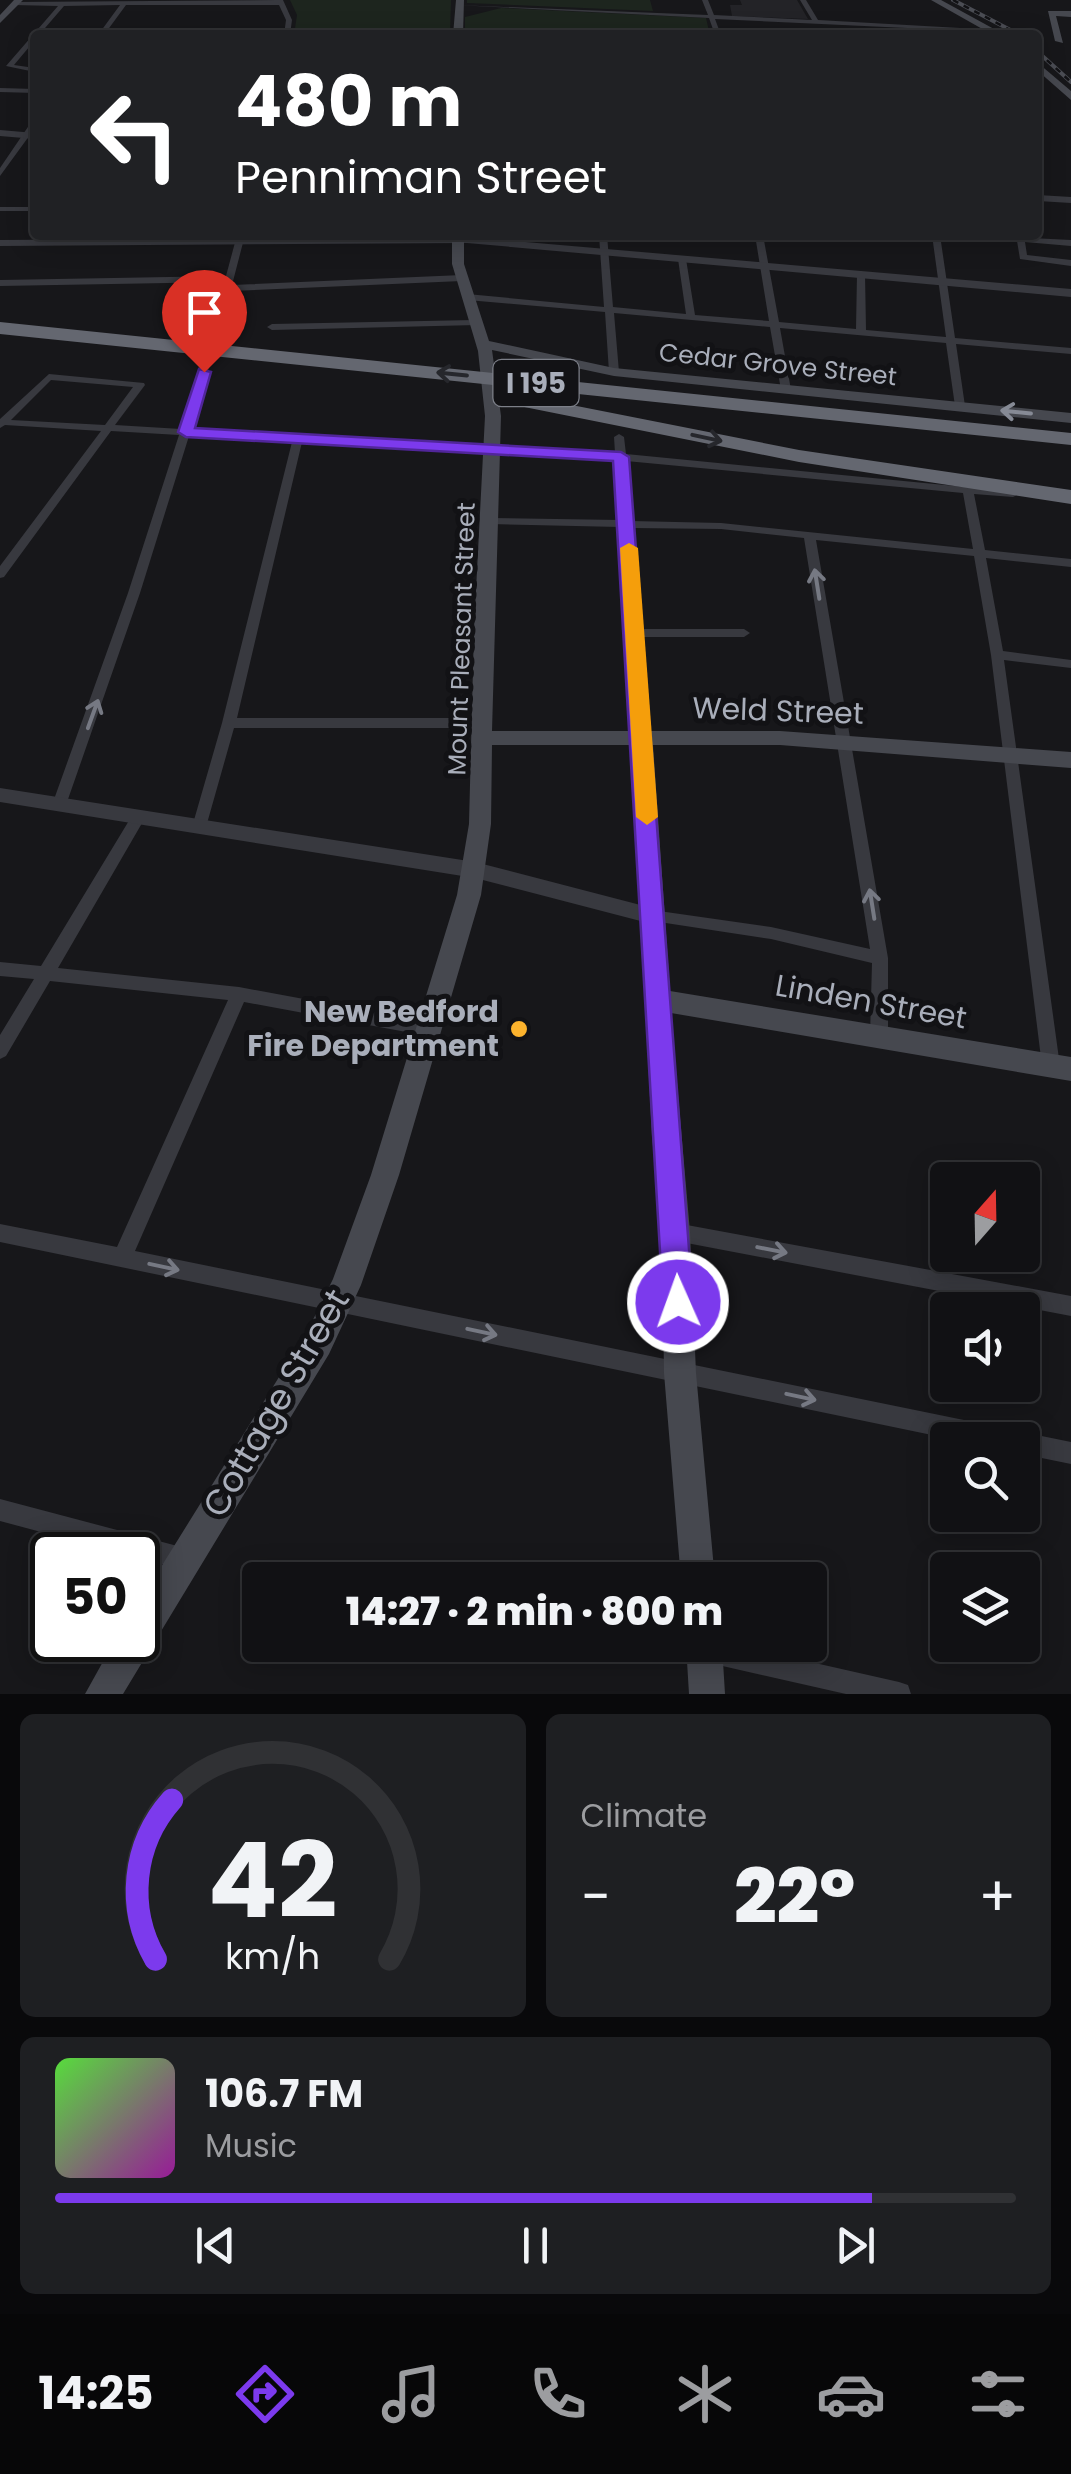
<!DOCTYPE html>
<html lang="en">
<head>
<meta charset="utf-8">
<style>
	:root { --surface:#111114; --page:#1e1f22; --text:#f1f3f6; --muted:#9c9da0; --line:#303134; --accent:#7c3aed }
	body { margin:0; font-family:Poppins,sans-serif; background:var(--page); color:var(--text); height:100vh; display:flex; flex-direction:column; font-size:38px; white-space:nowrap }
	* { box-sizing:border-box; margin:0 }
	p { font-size:32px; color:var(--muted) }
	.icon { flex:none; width:55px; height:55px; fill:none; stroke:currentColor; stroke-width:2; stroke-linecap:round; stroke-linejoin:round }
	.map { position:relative; height:1694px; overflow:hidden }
	.drawer { display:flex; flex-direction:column; gap:20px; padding:20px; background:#09090b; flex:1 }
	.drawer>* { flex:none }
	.top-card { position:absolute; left:30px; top:30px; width:1012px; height:210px; border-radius:10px; box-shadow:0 5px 25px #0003,0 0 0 2px var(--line); background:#202124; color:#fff; overflow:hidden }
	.needle { width:65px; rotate:20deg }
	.controls { position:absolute; left:930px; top:1162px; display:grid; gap:20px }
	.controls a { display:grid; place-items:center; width:110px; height:110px; border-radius:10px; background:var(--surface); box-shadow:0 5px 25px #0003,0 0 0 2px var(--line); font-size:50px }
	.speed { position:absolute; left:30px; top:1532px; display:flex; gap:20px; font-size:50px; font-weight:700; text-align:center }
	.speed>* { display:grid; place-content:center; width:130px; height:130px; border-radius:50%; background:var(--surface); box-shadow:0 5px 25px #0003,0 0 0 2px var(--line); line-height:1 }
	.speed .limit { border:5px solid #111; border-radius:15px; background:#fff; color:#111 }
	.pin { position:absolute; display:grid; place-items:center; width:85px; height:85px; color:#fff; margin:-102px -42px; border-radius:50% 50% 50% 0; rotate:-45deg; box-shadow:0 0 10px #0007 }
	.pin .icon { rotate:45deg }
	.me { position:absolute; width:110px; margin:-55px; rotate:358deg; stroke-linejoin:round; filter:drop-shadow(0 0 8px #0008) }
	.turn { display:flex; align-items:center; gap:35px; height:210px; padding:0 40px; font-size:45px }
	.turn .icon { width:130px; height:130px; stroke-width:2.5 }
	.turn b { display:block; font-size:70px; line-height:85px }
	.big { font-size:75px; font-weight:800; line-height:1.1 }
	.drawer .widget { flex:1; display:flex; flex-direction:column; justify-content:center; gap:15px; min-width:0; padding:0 35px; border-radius:15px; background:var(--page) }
	.drawer .dial { align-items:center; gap:0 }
	.dial svg { height:260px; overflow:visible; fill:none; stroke:var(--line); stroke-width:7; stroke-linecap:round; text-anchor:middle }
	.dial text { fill:var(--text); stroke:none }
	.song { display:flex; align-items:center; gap:30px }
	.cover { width:120px; height:120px; border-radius:15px; background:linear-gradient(135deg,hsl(110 70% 55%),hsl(300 70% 35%)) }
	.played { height:10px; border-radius:5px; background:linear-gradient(90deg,var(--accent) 85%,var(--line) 85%) }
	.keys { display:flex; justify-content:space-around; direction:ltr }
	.heat { display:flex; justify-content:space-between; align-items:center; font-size:55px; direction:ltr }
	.drawer .tiles { flex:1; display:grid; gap:20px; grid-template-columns:1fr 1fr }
	.widget:last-child { grid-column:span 2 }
	.trip { position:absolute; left:242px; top:1562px; width:585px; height:100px; border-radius:10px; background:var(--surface); box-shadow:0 5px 25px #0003,0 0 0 2px var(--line); font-weight:800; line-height:100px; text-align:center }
	.tabs { display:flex; height:160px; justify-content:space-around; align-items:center; background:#070708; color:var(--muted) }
	.tabs .icon { width:70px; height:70px }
	.tabs .active { color:var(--accent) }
	.tabs b { font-size:45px; color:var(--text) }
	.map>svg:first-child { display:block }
	.built { fill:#232327 }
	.green { fill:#1d251e }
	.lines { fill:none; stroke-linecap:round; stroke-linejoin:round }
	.minor { fill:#38393f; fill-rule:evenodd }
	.tertiary { fill:#38393f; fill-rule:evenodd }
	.secondary { fill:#46484f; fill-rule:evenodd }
	.motorway { fill:#646770; fill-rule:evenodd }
	.rail-casing { stroke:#4b4d54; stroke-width:4 }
	.rail { stroke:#121215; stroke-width:2.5; stroke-dasharray:6; stroke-linecap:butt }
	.oneway { stroke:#26272c }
	.oneway2 { stroke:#868a95 }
	.oneway3 { stroke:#767983 }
	.route { fill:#7c3aed; stroke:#51269a; stroke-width:2.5 }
	.slow { fill:#f59e0b }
	.poi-dot { fill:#fcb32d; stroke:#121215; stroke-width:4 }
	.labels { text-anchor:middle; stroke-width:10; stroke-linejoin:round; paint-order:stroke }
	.far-street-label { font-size:25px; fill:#a9aeba; stroke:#121215 }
	.shield { fill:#121215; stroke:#7c7f88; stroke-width:2.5 }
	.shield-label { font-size:28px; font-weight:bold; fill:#a9aeba }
	.street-label { font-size:30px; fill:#a9aeba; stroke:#121215 }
	.poi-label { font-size:30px; font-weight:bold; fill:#a9aeba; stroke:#121215; text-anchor:end }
	.near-street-label { font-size:35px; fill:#a9aeba; stroke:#121215 }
</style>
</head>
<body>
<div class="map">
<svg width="1071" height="1694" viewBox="0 0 1071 1694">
	<rect width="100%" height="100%" fill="#17171a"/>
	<path class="built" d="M740,0H797L808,19L732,16L730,5H742Z"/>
	<path class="green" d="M290,0H451L450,35H294L297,15Z
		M467,0H650L653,11L467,3Z
		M501,8L706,18L710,35H465V17Z"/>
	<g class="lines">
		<path class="minor" d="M277,0H283L292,20L290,35H284L286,20L279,5H126L104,35H98L120,5L64,6L39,35H35V40L14,65L35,68V72L6,66L58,6L13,5L15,2Z
			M702,0H708L714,15L812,20L800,0H806L818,20L996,30L993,32L715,19L721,35H715L709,18L456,5L708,15Z
			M0,88L35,89V93L0,92Z
			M32,121H35V128L0,176V168Z
			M0,207H35V211H0Z
			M237,235H245L232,285L462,275L466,278L462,281L231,291L191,430L615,453L614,437L619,434L624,437L626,454L1017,492L1019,494L1013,497L974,494L985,550L1071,559V567L986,558L1003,651L1071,660V668L1004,660L1060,1066L1057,1071L1051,1074L1045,1071L1042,1066L991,655L974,556L816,540L888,958V1036L885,1041L879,1043L873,1041L870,1036L872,963L771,939L646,920L644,916L646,912L652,910L771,927L870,949L804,538L721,529L632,528L640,629H744L750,633L744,637H641L649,738L642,743L635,738L620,527L490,524L484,521L490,518L620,520L615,460L302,442L237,718H482L489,723L482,728H234L206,827L199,833L192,827L222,723L292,442L189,436L140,593L66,805L59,810L54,809L52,805L128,593L179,435L111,431L4,577L0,578V566L101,431L5,425L0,428V419L49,374L144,383L145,385L115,425L181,429L224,282L0,286V280L226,276ZM51,380L133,387L105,425L11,420ZM626,461L963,493L973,549L721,523L631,521Z
			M599,235H607L613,307L686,314L678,259L682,256L686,259L695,315L769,321L755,235H763L779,322L856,329L857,274L861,271L865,274L866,330L946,337L932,235H940L955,338L1071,348V354L956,344L965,406L960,409L955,406L946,343L780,328L791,390L786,393L781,390L770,327L614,313L619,372L614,375L609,372L605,312L467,300L462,297L467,294L604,307Z
			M974,235L1071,240V246L1025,242L1027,255L1071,260V266L1020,259L1017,241L978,237Z
			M474,320L479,323L477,325L272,330L267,327L272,324Z
			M138,812L145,818L58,968L239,987L428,1022L434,1024L436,1029L434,1034L428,1036L244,1002L135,1251L1008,1429L1016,1435L1022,1432L1071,1442V1464L1022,1454V1440H956L0,1242V1224L117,1247L228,1000L50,981L6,1056L0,1059V1035L34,979L0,976V962L41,966L133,814Z
			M676,1223L1071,1296V1316L676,1241L669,1239L666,1232L669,1225Z
			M0,1499L185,1548L193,1551L196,1559L193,1567L185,1570L138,1558V1555H127L0,1521Z
			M695,1645H735L899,1682L908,1685L911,1694H846L705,1662L697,1658L693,1650Z"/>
		<path class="tertiary" d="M0,130L35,133V139L0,136Z
			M1038,195L1071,197V203L1038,201Z
			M467,237L1071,289V297L467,243L0,246V240Z
			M0,788L475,862L652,908L659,910L663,916L659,922L652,924L475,878L0,802Z"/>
		<path class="secondary" d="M14,0H23L0,23V15Z
			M456,0H464L463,35H453Z
			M931,0H941L1005,35H993Z
			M1048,11H1071V17L1056,16L1063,43L1055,41Z
			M1038,63L1071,91V100L1038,71Z
			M452,235H464V264L489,341L614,368L1071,413V423L614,376L492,350L501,416L492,731H780L1071,752V768L780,745H653L670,991L1071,1057V1081L671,1013L690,1232L696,1373L715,1580H681L664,1373L662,1232L652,1137L632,745H492L491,824L481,895L399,1175L361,1285L329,1354L123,1694H85L115,1640H138V1604L307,1332L333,1279L371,1175L457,895L469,824L474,629L485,416L478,351L452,264Z
			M686,1645H722L725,1694H689Z"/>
		<path class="motorway" d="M0,322L1071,433V445L0,334Z
			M511,393L799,450L1071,490V504L799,462L504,403L501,399Z"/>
		<g class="rail-casing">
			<path id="rail" d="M953,0L1018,34
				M1038,52L1071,82"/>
		</g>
		<use href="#rail" class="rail"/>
	</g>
	<defs><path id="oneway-shaft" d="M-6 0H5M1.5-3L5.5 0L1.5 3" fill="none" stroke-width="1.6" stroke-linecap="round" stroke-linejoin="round" transform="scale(2.5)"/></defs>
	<g class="oneway">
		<use href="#oneway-shaft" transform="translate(452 374) rotate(-174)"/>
		<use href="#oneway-shaft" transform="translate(707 438) rotate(12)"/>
	</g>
	<use class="oneway2" href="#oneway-shaft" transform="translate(1016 412) rotate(-174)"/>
	<g class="oneway3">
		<use href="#oneway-shaft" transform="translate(817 584) rotate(-99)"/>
		<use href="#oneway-shaft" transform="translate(93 714) rotate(-70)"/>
		<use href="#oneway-shaft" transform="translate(872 904) rotate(-99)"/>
		<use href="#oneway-shaft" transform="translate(772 1250) rotate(11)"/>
		<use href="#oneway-shaft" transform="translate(164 1267) rotate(12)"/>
		<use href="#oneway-shaft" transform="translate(482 1332) rotate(12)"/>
		<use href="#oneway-shaft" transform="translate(801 1397) rotate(12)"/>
	</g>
	<path class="route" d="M199,369L211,372L195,428L621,452L629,457L693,1302L688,1313L678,1317L667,1313L663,1302L613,461L186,437L178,432Z"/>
	<path class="slow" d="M629,543L638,548L658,817L647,825L636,817L620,548Z"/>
	<circle class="poi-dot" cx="519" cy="1029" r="10"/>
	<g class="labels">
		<g class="far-street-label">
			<text transform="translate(778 364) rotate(6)" y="9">Cedar Grove Street</text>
			<text transform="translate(461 639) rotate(-88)" y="9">Mount Pleasant Street</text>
		</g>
		<rect class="shield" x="493.5" y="360" width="85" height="46" rx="8"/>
		<g class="shield-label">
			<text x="536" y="393">I 195</text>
		</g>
		<g class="street-label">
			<text transform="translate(778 711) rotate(2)" y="10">Weld Street</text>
			<text transform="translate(871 1002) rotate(10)" y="10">Linden Street</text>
		</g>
		<g class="poi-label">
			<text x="499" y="1022">New Bedford<tspan x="499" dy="34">Fire Department</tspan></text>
		</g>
		<g class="near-street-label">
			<text transform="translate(276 1403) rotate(-60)" y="12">Cottage Street</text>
		</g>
	</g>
</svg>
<div class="controls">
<a><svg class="needle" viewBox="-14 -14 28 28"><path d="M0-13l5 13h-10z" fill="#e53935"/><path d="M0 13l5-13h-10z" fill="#9c9da0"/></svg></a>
<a><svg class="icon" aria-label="sound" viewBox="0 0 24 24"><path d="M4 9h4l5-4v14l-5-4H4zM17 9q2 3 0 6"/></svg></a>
<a><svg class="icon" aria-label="search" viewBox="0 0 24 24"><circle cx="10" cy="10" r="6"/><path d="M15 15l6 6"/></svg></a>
<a><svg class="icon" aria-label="layers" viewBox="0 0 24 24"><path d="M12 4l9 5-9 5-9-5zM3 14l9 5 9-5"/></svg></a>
</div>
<div class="speed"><div class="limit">50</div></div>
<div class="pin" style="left:204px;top:372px;background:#d93025"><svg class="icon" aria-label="arrive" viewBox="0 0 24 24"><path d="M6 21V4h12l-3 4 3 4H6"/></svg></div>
<svg class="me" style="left:678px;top:1302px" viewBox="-20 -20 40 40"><circle r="17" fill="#7c3aed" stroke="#fff" stroke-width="3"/><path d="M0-11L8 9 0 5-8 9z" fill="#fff"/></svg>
<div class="trip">14:27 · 2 min · 800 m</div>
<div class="top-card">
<div class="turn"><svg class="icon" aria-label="left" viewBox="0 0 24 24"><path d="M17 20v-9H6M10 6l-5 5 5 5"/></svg><div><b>480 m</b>Penniman Street</div></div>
</div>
</div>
<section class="drawer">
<div class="tiles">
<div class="widget dial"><svg viewBox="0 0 100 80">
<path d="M14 69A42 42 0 1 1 86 69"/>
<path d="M14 69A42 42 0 0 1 19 20" stroke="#7c3aed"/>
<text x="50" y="56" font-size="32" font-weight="700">42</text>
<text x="50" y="72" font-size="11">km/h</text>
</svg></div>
<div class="widget"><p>Climate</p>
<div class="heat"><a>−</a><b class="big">22°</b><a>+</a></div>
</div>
<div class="widget">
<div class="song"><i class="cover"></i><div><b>106.7 FM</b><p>Music</p></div></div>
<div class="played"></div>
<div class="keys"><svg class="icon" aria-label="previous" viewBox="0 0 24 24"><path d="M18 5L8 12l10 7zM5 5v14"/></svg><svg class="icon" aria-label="pause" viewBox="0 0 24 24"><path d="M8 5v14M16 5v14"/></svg><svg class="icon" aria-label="next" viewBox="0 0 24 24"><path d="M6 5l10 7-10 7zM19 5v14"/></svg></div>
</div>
</div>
</section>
<nav class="tabs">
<b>14:25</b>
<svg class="icon active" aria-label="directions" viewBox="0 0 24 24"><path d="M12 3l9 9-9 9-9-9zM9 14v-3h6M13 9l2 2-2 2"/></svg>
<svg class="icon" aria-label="music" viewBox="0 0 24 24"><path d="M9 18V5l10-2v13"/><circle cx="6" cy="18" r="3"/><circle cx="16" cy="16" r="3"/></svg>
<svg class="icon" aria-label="phone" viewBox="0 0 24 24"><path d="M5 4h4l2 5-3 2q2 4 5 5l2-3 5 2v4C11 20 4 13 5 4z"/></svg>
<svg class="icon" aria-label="climate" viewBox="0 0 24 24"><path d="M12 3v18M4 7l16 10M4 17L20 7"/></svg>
<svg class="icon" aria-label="car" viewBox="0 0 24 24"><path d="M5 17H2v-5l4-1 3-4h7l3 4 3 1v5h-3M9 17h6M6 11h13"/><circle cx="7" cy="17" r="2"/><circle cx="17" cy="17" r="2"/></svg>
<svg class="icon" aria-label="filters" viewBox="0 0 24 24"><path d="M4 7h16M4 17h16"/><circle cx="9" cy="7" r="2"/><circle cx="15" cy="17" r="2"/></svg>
</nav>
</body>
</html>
